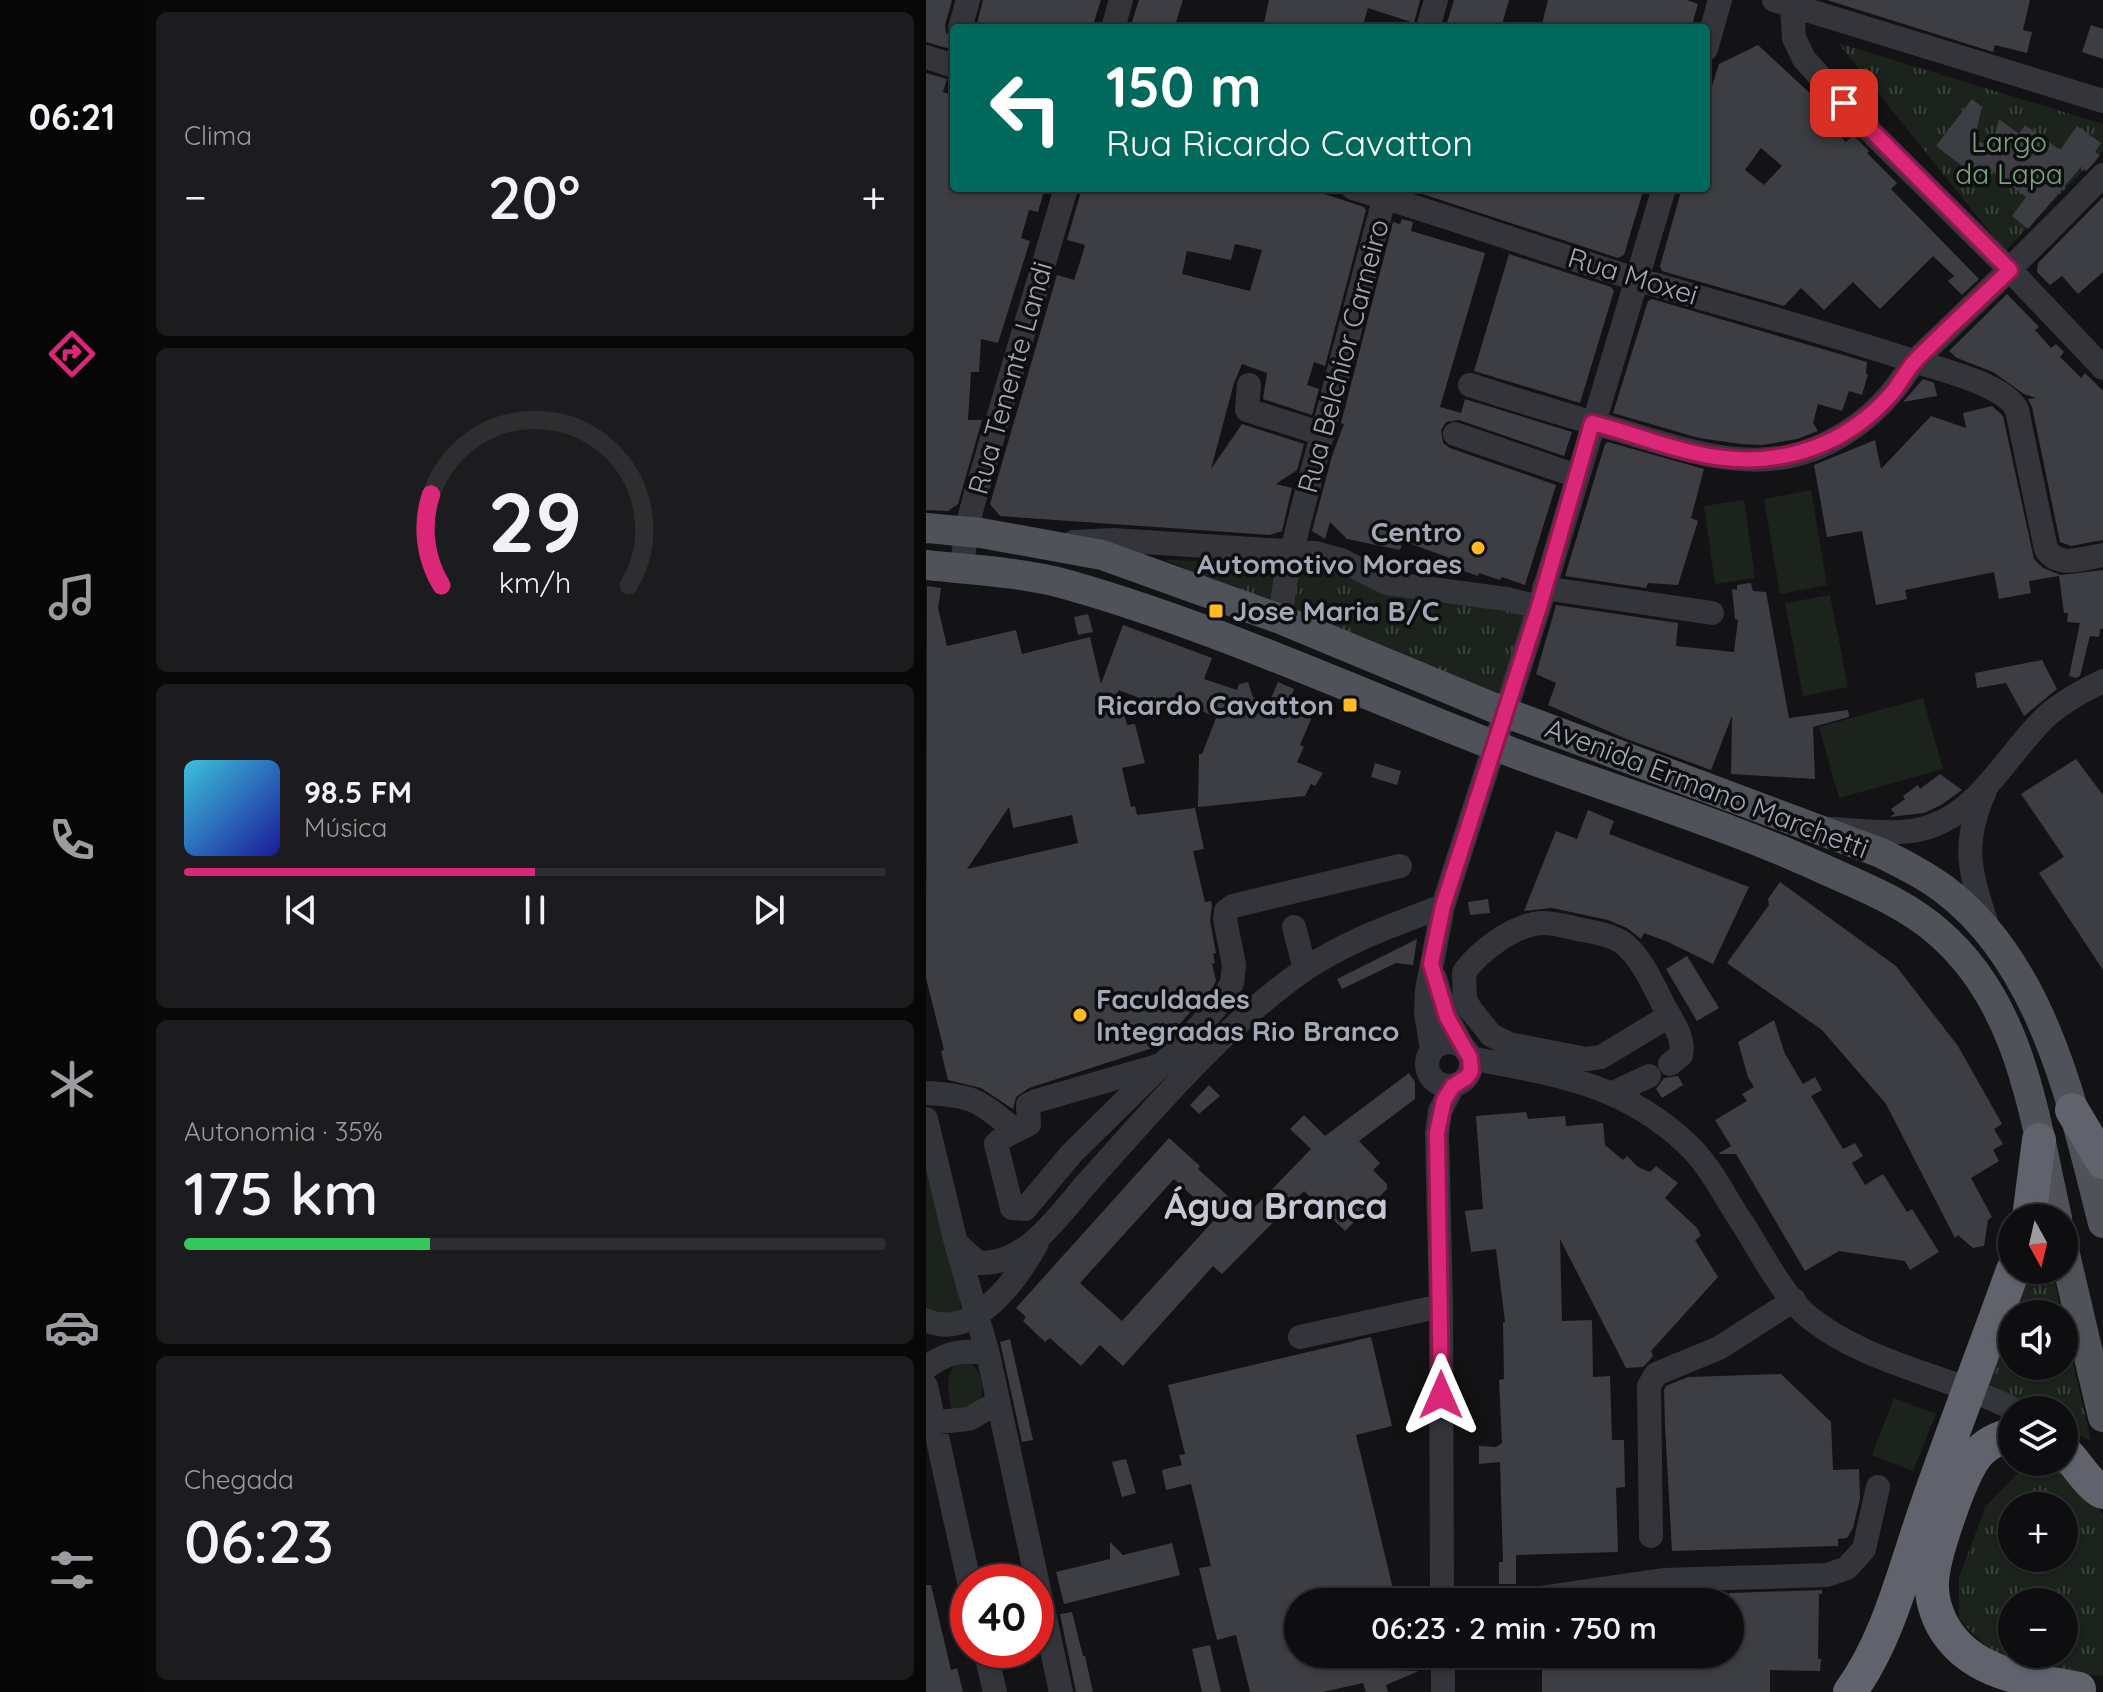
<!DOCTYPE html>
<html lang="pt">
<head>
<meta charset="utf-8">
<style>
	:root { --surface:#0e0e10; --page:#1c1c1e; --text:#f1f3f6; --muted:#9b9c9f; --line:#2e2e30; --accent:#db2777 }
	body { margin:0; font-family:Quicksand,sans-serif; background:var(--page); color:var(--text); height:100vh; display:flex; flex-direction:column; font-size:30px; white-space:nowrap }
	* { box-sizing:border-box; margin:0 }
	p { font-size:26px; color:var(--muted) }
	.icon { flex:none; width:44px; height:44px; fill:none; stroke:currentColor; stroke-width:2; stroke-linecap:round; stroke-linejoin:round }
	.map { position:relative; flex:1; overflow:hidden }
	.side { display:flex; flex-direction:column; gap:12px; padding:12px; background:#080809; width:782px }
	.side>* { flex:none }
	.top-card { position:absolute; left:24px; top:24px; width:760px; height:168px; border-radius:8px; box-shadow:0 2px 6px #0004,0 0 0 2px var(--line); background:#00695c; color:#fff; overflow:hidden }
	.needle { width:52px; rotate:172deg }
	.tools { position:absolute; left:1072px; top:1204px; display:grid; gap:16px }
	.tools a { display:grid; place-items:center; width:80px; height:80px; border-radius:50%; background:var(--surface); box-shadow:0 2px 6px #0004,0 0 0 2px var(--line); font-size:40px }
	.speed { position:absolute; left:24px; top:1564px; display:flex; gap:16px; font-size:40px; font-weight:700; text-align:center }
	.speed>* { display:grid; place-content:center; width:104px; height:104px; border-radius:50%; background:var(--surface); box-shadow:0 2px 6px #0004,0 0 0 2px var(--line); line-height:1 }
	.speed .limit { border:12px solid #d22; background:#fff; color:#111 }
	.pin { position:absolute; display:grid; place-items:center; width:68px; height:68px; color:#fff; margin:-34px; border-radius:16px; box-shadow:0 4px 12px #0006 }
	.me { position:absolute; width:88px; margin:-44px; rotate:0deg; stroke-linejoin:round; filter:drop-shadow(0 0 6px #0008) }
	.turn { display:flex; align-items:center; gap:28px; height:168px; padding:0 24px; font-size:36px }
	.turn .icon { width:104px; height:104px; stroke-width:2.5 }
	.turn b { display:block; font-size:56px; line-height:68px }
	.big { font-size:60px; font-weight:600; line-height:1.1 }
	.side .widget { flex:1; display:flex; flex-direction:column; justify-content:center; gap:12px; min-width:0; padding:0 28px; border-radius:12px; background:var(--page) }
	.side .dial { align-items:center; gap:0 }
	.dial svg { height:208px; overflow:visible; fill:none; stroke:var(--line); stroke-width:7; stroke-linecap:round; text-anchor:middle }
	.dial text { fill:var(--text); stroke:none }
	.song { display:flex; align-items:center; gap:24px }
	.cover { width:96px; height:96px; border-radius:12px; background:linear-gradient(135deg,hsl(190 70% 55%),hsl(240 70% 35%)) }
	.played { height:8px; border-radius:4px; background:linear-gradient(90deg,var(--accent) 50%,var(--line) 50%) }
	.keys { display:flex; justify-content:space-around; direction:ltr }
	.heat { display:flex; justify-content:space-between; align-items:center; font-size:44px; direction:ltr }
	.charge { height:12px; border-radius:6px; background:linear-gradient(90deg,#34c759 35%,var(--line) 0) }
	.trip { position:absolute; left:358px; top:1588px; width:460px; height:80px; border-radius:40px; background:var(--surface); box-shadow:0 2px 6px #0004,0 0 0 2px var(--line); font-weight:600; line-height:80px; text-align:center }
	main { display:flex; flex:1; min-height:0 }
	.menu { display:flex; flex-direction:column; width:144px; justify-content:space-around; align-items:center; background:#060606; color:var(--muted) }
	.menu .icon { width:56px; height:56px }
	.menu .current { color:var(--accent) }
	.menu b { font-size:36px; color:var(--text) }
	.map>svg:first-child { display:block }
	.grass { fill:#1b231c }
	.park { fill:url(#park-tufts); fill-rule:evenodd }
	.building { fill:#3d3e43; fill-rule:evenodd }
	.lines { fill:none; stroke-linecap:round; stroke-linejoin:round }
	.minor { stroke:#34353b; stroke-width:24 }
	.major { stroke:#50525a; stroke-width:30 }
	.highway { stroke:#60636c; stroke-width:34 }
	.route-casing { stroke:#8e194d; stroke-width:20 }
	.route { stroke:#db2777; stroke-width:14 }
	.poi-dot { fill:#feb923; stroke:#0e0e10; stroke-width:3 }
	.labels { text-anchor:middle; stroke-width:7; stroke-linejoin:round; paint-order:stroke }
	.park-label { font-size:28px; fill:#7aa37d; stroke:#0e0e10 }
	.street-label { font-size:28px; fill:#a4a9b7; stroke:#0e0e10 }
	.poi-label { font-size:28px; font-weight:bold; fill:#a4a9b7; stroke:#0e0e10; text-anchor:end }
	.district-label { font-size:36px; font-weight:bold; fill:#c5c8d2; stroke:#0e0e10 }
</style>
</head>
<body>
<main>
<nav class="menu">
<b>06:21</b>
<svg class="icon current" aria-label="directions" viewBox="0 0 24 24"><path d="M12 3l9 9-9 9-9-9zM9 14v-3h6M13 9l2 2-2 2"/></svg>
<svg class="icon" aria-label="music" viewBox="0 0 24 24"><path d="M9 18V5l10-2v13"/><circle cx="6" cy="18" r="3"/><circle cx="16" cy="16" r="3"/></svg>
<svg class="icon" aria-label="phone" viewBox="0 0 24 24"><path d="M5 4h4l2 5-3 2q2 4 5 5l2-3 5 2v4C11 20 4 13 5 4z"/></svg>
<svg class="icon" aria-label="climate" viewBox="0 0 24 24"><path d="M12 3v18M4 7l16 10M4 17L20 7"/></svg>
<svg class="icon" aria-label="car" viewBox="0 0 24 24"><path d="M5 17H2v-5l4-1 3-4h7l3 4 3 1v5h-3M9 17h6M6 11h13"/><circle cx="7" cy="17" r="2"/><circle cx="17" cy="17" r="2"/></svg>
<svg class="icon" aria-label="filters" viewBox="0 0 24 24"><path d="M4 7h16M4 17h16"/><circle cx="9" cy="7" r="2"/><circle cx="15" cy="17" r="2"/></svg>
</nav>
<section class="side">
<div class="widget"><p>Clima</p>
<div class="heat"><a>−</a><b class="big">20°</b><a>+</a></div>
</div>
<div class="widget dial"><svg viewBox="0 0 100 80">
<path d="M14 69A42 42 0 1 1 86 69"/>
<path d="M14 69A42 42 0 0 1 10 34" stroke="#db2777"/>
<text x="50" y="56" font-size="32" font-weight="700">29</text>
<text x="50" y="72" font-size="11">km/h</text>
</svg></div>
<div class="widget">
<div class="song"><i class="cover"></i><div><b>98.5 FM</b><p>Música</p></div></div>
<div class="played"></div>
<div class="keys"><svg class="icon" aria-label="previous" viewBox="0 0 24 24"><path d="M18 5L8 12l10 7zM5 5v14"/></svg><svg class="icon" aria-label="pause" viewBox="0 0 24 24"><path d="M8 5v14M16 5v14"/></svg><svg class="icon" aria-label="next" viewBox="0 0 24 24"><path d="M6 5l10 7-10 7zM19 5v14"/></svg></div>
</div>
<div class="widget"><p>Autonomia · 35%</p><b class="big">175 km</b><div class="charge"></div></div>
<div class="widget"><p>Chegada</p><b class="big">06:23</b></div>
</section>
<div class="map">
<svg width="1177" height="1692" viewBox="0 0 1177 1692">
	<defs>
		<pattern id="park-tufts" width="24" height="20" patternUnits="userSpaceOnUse" patternTransform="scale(2)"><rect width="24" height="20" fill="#1b231c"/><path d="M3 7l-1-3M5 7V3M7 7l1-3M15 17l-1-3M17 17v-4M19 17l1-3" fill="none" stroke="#39403b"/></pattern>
	</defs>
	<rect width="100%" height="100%" fill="#131315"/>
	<path class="grass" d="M885,490L901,585L854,594L838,499Z
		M818,500L829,578L789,584L778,506Z
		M904,595L922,687L877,696L859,603Z
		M997,698L1017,769L913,798L893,727Z
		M0,1146L33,1291L35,1311L25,1316L0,1307Z
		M44,1363C58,1375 58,1389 53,1404L26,1415C23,1397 18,1380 29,1364Z
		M968,1398L1010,1414L987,1471L946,1455Z"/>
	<path class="park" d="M912,43L1177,124V150L1079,251Z
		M239,560L356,563L349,605Z
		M375,564L413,567L459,592L495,600L549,603L598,616L573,694L365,610Z
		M1100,1270H1126L1136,1314H1086V1366H1138V1323L1165,1441L1138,1425V1410H1111L1059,1381Z
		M1124,1462L1150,1479L1177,1515V1675L1174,1676L1086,1664L1056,1643L1033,1619V1577L1060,1506L1092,1473ZM1086,1506H1138V1558H1086ZM1086,1602H1138V1654H1086Z"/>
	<path class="building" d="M0,0H26L19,25L20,32L26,40L24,49L0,42Z
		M57,0H175L166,28H50Z
		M213,0H257L248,28H204Z
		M343,0H494L488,23L442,8L436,28H355L338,23Z
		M528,0H583L575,28H552L536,24L535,28L520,26Z
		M622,0H761L772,4L765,28H615Z
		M901,0H1104L1097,30L1106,32L1101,53L1069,45L1067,52Z
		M1165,25L1177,29V59L1156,52Z
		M832,45L888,97L887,98L908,119L903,125L920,142L927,135L943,151L941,153L971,183L965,189L1053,279L1036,295L1022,281L1028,276L1007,256L954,309L927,282L898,310L875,288L858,306L736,271L734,266L756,188H780V105L793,64ZM835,148L856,166L838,185L819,170Z
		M0,73L21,79L17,92L28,96V188H119L112,212L103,210L95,238L104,241L72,343L55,339L53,372H45L42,420H56L32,504L22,511L0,510Z
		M1046,99L1056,107L1048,141L1066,145L1073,119L1093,134L1099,125L1134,150L1151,126L1175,143L1169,152L1174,155L1167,164L1160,171L1155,167L1102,229L1086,216L1100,197L1062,167L1053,179L1010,146Z
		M156,188H348L368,194L369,188H380L438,207L440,210L399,366L388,362L381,385L393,389L386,415L337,399L341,373L316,364L308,383L285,469L316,424L378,444L371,470L350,484L366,488L356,531L344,535L74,516L64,504L131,275L148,280L156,256L159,245L141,240ZM309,244L336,250L324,291L256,274L261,251L305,260Z
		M478,188H718L698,255L692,258Z
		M1177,197V272L1152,294L1136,276L1124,285L1111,272L1112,263Z
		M476,219L487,222L485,231L559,253L514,407L535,413L539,399L646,432L638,456L533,420L520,422L515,430L517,443L524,448L630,485L599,585L576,577L574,580L553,573L552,576L526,567L529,560L477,541L474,550L421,539L404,522L399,539L386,531L406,456L418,424L415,423L467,222L474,224Z
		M583,254L685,287L688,291L654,403L548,371Z
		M1081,294L1113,327L1109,330L1125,348L1130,344L1138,352L1134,357L1155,378L1159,373L1177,391V540L1145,546L1134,542L1106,407L1102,399L1110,398L1098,394L1067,372L1031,358L1023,351Z
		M726,299L941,362L940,374H942L936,395L923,391L916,411L892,404L887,423L892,431L871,439L836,445L815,444L773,438L687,413L722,301Z
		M997,379L1008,383L1011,396L977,402Z
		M1066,406L1077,416L1108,559L1117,568L1135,575L1177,570V629H1174L1173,637L1164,636L1154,676L1150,678L1143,676L1154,623L1141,622L1142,613H1138L1133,576L1103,581L1105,593L1073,599L1068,572L979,590L981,599L950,605L936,531L901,537L888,465L949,440L955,469L1005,416L1040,428L1037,413Z
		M682,442L778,469L765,518L772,521L752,585L722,583L720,588L639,576L679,444Z
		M825,583L827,591L840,592L863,718L922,710L923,717L887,727L889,779L805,774L806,716L785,770L698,738L622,705L630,683L610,674L630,605L752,623L750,646L808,652L812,620L809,619L806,589L811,590V585Z
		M1,586L15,588L12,608L21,646L90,630L96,654L164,637L175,684L197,625L286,658L278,679L311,690L313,684L322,682L327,697L343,703L352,682L368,689L361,708L386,717L374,745L378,747L371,762L397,773L389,786L385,784L379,796L272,807L273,754H276L290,718L267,706L263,716L192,690L201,725L209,724L219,763L196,768L205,807L209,806L211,815L269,808L278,849L267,851L279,902L285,901L286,905L284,921L290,953L287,954L289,963L286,964L290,981L286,989L233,1046L103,1088L90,1097L87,1109L55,1088L22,1080L15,1051L18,1050L0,978ZM83,807L87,828L146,815L152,843L41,869Z
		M162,614L167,632L152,635L148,617Z
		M1116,660L1131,689L1098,716L1080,683L1051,688L1049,673Z
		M1150,759L1177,795V970L1113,873L1138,857L1095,794Z
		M449,763L475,771L471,785L445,777Z
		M1014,774L1036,790L1015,805L998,813L963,817L969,814L965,809L979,799L977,796L992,785L994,789Z
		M662,810L688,821L683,834L823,887L787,964L742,942L718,933L715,939L701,928L682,920L626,908L598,911L630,831L651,839Z
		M854,882L970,966L1032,1046L1076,1124L1068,1129L1077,1144L1067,1150L1073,1161L1045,1178L1066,1217L1062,1220L1058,1246L1047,1248L1032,1235L1029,1238L960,1104L896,1030L801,963L843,905L842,899Z
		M562,899L564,913L544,915L542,902Z
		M491,939L487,965L470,963L416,989L411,979Z
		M761,956L793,1008L771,1021L740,969Z
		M848,1020L859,1054L877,1084L889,1077L896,1090L885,1096L917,1149L929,1143L937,1156L926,1163L939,1185L957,1174L981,1212L986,1209L1013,1252L984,1270L979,1261L913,1251L879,1271L810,1154H792L805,1146L789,1120L821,1101L816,1094L828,1087L822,1077L812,1042Z
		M483,1073L489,1082V1099L433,1141L454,1163L447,1170L461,1184V1189L419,1231L378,1191L296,1274L287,1266L197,1366L174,1345L155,1366L124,1338L119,1342L97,1321L100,1317L90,1308L243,1138L274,1166L272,1169L322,1214L385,1149L364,1129L378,1115L399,1136ZM248,1179L290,1218L196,1321L154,1283Z
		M752,1076L757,1085L736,1098L730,1089L738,1078Z
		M283,1085L294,1096L273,1114L264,1105Z
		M600,1112L602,1119L639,1116L640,1126L677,1123L679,1145L697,1160L701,1156L712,1167L724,1172L730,1166L752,1183L739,1198L771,1228L775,1236L769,1240L792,1277L725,1351L727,1356L722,1362L717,1367L700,1368L634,1239L636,1321L666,1320L667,1377L684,1376L686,1440H698L699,1487L690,1488L692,1552L590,1555V1584H573V1562H577L574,1462L553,1464V1446L570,1447L576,1443L573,1380L578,1379L577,1322H579L570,1249L545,1252L539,1211L557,1209L550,1116Z
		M445,1337L466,1426L430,1435L468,1593L430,1602H372V1654H461V1670L493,1671L460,1685L462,1692H440L437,1683L397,1692H324L310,1635L291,1640L273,1568L285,1566L265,1484L240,1490L236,1470L256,1465L253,1455L259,1454L242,1385Z
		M84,1339L107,1440L96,1442L74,1342Z
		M855,1374L905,1422L907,1470L933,1469L934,1499L927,1528L921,1538L912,1539V1546L746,1551L739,1426L738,1390L740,1386L762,1377Z
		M200,1459L210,1493L196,1497L186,1462Z
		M184,1542L197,1555L246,1543L254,1575L138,1604L130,1572L184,1559Z
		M0,1585H5L25,1670L31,1668L37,1692H0Z
		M896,1590V1594H893L892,1659H895L894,1671L844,1670V1692H616V1654H804L803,1593Z
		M146,1612L157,1656H159L167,1692H150L134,1614Z
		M284,1645L295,1692H276L266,1649Z"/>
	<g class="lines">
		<path class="minor" d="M848,0L1177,101
			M866,7L868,38L878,59L939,126L1084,270L1177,368
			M34,28L42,0
			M187,28L195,0
			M502,28L510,0
			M780,49L794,0
			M0,57L28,66
			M427,188C522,216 615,250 710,279C801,306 893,330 984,360C1010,368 1081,385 1091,410L1120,549C1132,569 1157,558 1177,555
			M323,385L321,410L397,434
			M544,385C590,400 636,414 682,427C739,443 799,468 860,457C900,450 941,423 966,392C977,379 984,365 996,354C1058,295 1118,236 1177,175
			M529,434L651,476
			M148,542L187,540L390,553L415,560L461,583L580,599L613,607
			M36,569L40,531L48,500L140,188
			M618,588L786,613
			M354,619L359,583L372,526L461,188
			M1059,791C1033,848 1046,876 1063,932
			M904,829C936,830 972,837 1003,827C1058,809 1083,749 1124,713C1140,700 1158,690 1177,681
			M368,927L379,969
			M509,978L521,1017L537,1047
			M743,1016L675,1057L660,1059L583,1044L565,1035L545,1010L539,1000L538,972C554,951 586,926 614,923C628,922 642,927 656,930C669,932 686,935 697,943C715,957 727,984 737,1004C745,1020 759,1037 755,1055L744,1064
			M501 1064a22 22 0 1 1 44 0a22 22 0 1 1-44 0Z
			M506,1050L500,1013L501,990L517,906L613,607L738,188
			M544,1058C627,1074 697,1083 761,1144C785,1166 799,1198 817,1224C834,1251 859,1299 884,1318C943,1365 1023,1375 1089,1410
			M235,1065L110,1101L102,1105L103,1124L79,1136L70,1144L86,1208L99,1209L146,1153L263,1038L298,998L306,983L308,965L299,919L300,911L307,906L474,866
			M0,1093C50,1096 51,1100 89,1130
			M687,1093L723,1076
			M0,1119L30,1243L62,1354L135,1692
			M30,1243L52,1263C100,1266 133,1215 161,1183C229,1108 295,1028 378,970C420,941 470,924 517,906
			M0,1320C47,1342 92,1278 111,1243
			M374,1337L515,1306
			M0,1368C20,1352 37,1349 62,1354
			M0,1386L43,1582
			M0,1423L43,1419L72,1402
			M725,1536L723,1386L730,1374L793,1348L868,1300
			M516,1602L515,1306L511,1133L514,1111L527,1086
			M587,1602L737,1580L901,1575L921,1568L938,1549L952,1487
			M59,1650L69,1692
			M517,1654V1692"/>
		<path class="major" d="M0,528L55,533L176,555L354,619L578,712L955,853C977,864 999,875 1019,890C1118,965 1148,1109 1177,1223
			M0,565C46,570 95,572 139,584C295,628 442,698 593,755C696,793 802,825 902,871C940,888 980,904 1012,932C1096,1004 1108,1117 1131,1218
			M1138,1250L1177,1417"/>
		<path class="highway" d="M1146,1110L1177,1162
			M1103,1218L1113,1140
			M1086,1435C1073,1437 1058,1445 1050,1456C1034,1477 1007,1556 1006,1582C1005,1602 1013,1623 1025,1638C1056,1677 1108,1680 1153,1689
			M1138,1451C1150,1462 1164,1487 1177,1492
			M924,1692C962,1640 978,1571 999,1511C1027,1430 1058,1351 1087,1270"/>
	</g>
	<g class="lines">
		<g class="route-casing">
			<path id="route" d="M515,1395L511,1133L518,1100L527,1086L541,1077L545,1071L544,1058L521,1017L505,964L517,906L613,607L666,423C707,433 748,451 790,457C857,467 921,445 966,393C975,382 981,369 991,359C1021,328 1053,300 1084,270L918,103"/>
		</g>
		<use href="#route" class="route"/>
	</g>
	<g class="poi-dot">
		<circle cx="552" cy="548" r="8"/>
		<rect x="282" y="603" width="16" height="16" rx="4"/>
		<rect x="416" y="697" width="16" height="16" rx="4"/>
		<circle cx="154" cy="1015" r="8"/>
	</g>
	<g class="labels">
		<g class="park-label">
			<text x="1083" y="152">Largo<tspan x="1083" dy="32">da Lapa</tspan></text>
		</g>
		<g class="street-label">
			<text transform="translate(707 276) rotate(17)" y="10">Rua Moxei</text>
			<text transform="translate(417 356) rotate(-75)" y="10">Rua Belchior Carneiro</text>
			<text transform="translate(84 378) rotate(-74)" y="10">Rua Tenente Landi</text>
			<text transform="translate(781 788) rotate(21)" y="10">Avenida Ermano Marchetti</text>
		</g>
		<g class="poi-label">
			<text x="536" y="542">Centro<tspan x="536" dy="32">Automotivo Moraes</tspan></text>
			<text x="306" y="621" text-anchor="start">Jose Maria B/C</text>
			<text x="408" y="715">Ricardo Cavatton</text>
			<text x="170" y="1009" text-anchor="start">Faculdades<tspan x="170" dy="32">Integradas Rio Branco</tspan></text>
		</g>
		<g class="district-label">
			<text x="350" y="1219">Água Branca</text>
		</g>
	</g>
</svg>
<div class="tools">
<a><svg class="needle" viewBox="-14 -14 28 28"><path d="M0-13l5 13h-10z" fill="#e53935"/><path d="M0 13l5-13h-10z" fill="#9b9c9f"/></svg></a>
<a><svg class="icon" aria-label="sound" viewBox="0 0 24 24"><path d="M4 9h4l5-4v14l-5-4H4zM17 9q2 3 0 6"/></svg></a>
<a><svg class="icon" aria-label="layers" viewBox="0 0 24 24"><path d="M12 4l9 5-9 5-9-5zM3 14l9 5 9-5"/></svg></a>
<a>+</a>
<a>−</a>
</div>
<div class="speed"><div class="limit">40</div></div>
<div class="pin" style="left:918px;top:103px;background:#d93025"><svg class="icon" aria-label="arrive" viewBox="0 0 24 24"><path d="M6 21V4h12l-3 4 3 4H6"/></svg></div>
<svg class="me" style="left:515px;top:1395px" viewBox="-20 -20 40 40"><path d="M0-17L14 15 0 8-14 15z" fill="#db2777" stroke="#fff" stroke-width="4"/></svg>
<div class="trip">06:23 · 2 min · 750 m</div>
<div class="top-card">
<div class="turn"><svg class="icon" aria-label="left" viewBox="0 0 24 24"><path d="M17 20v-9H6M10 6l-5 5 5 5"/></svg><div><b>150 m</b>Rua Ricardo Cavatton</div></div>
</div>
</div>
</main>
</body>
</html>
